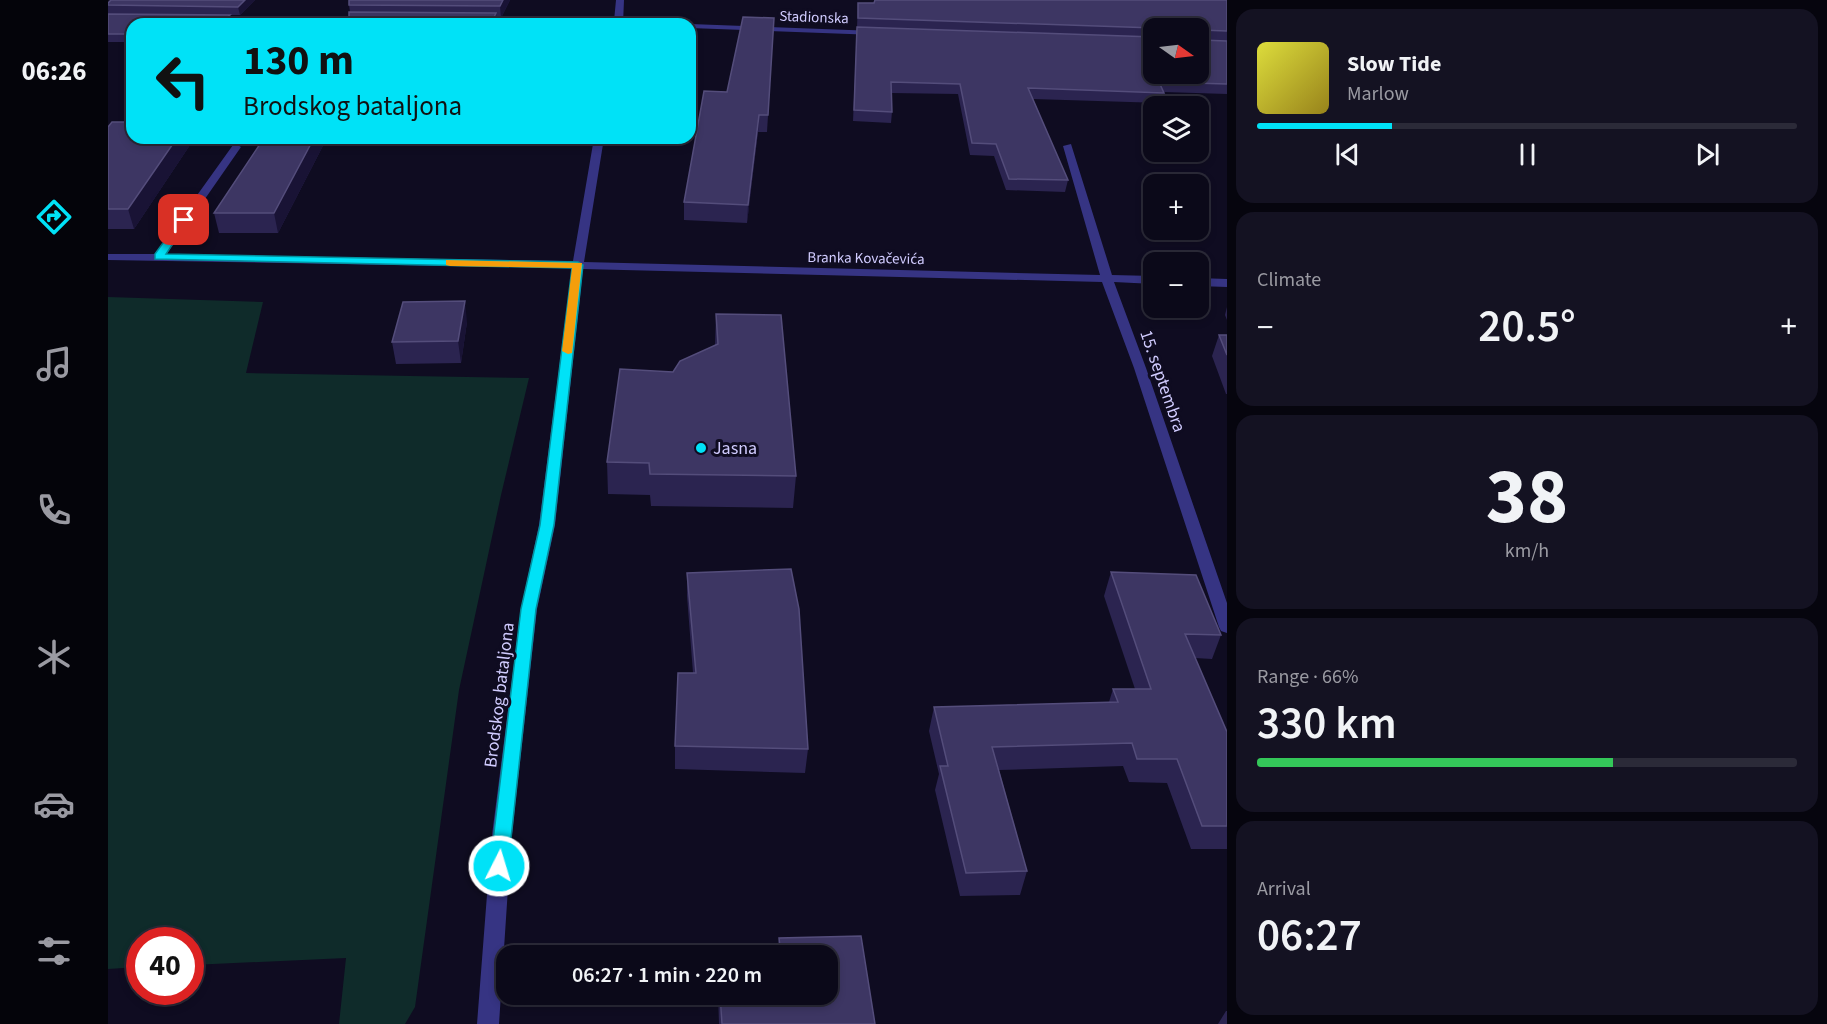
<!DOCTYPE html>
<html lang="en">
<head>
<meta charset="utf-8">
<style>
	:root { --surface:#0b0919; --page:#141222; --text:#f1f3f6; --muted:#9a9aa2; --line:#2b2a38; --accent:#00e2f7 }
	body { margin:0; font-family:"Source Sans 3",sans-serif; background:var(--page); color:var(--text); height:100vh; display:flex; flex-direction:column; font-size:22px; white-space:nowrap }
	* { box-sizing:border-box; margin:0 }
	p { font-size:20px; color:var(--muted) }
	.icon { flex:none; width:33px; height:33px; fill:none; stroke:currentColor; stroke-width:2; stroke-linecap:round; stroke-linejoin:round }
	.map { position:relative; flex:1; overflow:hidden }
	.drawer { display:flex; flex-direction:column; gap:9px; padding:9px; background:#06050e; width:600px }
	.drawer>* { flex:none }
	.top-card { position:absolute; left:18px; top:18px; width:570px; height:126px; border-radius:18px; box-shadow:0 3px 9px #0003,0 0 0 2px var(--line); background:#00e2f7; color:#111; overflow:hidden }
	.needle { width:39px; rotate:104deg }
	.buttons { position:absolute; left:1035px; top:18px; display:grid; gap:12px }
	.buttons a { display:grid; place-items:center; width:66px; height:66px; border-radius:12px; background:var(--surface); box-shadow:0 3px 9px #0003,0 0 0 2px var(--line); font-size:30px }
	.speed { position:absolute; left:18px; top:927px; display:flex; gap:12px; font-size:30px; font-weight:700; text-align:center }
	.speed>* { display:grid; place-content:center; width:78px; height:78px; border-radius:50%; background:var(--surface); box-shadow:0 3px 9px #0003,0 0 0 2px var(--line); line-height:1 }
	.speed .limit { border:9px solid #d22; background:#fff; color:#111 }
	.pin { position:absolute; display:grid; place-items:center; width:51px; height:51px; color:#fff; margin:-26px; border-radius:12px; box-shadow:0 3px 9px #0006 }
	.me { position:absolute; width:66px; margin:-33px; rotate:5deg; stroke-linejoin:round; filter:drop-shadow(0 0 4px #0008) }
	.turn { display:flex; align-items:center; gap:21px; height:126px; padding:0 18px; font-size:27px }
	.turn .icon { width:78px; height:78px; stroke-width:2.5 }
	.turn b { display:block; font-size:42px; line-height:51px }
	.big { font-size:45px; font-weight:600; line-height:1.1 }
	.drawer .tile { flex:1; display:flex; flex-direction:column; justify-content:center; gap:9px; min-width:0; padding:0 21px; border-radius:18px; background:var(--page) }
	.drawer .dial { align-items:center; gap:0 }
	.dial b { font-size:78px; line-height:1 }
	.song { display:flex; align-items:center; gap:18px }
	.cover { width:72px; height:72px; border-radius:9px; background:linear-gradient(135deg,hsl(60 70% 55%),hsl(50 70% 35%)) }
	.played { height:6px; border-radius:3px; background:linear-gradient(90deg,var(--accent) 25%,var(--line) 25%) }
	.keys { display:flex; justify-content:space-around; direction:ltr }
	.heat { display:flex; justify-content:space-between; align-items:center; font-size:33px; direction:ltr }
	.charge { height:9px; border-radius:4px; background:linear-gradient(90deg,#34c759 66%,var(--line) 0) }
	.trip { position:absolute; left:388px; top:945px; width:342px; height:60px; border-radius:18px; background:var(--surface); box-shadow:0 3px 9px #0003,0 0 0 2px var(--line); font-weight:600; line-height:60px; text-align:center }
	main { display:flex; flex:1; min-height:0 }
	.tabs { display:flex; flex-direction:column; width:108px; justify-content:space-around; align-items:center; background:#04040a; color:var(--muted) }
	.tabs .icon { width:42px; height:42px }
	.tabs .current { color:var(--accent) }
	.tabs b { font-size:27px; color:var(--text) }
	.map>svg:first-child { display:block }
	.green { fill:#0f2b2a }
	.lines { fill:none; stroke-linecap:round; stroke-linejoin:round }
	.minor { fill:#363483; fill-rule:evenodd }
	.wall { fill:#2b2450; fill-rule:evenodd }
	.shaded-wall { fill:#191335 }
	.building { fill:#3d3663; stroke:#544d7b; stroke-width:1.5 }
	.route { fill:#00e2f7; stroke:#0093a1; stroke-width:1.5 }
	.slow { fill:#f59e0b }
	.poi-dot { fill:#00e2f7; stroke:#0f0c21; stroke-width:2 }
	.labels { text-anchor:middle; stroke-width:6; stroke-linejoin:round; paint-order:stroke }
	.far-street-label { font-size:15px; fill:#d1ccff; stroke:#0f0c21 }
	.street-label { font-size:18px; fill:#d1ccff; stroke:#0f0c21 }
	.poi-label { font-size:18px; fill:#d1ccff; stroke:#0f0c21; text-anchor:start }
</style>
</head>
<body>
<main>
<nav class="tabs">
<b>06:26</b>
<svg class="icon current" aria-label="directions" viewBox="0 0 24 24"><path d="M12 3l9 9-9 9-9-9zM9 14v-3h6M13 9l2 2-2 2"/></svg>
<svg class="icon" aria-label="music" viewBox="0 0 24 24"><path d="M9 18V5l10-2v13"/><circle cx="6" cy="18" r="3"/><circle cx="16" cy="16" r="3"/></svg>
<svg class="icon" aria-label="phone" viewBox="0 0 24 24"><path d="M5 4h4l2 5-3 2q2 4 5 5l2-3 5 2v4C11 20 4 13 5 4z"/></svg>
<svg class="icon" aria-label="climate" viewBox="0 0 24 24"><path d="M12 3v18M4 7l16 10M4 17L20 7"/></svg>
<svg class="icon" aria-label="car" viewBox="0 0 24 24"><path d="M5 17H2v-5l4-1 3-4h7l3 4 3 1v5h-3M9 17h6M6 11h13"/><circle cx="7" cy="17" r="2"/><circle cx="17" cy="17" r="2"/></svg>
<svg class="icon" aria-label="filters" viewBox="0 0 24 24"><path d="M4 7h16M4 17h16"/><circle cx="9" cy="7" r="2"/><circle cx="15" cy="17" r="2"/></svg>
</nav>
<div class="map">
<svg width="1119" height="1024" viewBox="0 0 1119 1024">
	<rect width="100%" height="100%" fill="#0f0c21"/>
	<path class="green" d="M0,297L155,302L138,373L421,378L393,495L351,690L307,1007L297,1024H231L238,958L83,965L82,940H32L31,967L0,969Z"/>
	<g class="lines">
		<path class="minor" d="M508,0H516L515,24C493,24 376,28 365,21L369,19L506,21Z
			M99,17L261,18L265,20L261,22L102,21L98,19Z
			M580,24H582L768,31L772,33L768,35L582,28Z
			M486,138H496L476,262L992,275L955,146L963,144L1004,275L1046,276V284L1006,282L1038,368L1119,603V633L1113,631L1111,627L1026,368L994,282L475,269L447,525L429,609L403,843L391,1024H369L383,843L413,609L431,525L464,268L0,260V254H47L125,145L128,144L133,147L58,255L465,261Z
			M1090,278L1119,279V287L1090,286Z"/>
	</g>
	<path class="wall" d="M3,0H147L132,15H122L124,23L24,24V42H0V3Z
		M402,0L393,18H389V24L242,12L241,5Z
		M1119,0V94L1056,92L1054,103L925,99L960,180L957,192L898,190L886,156L862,155L850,94L783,93L784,112L783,123L745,121L750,3ZM1046,28H1090L1046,74Z
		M666,18L659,132H650L639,223L576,220V202L619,92Z
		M0,127L86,139L26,229H0Z
		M156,138H219L170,233H111L106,213Z
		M1119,307V320L1117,315Z
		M608,314L688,476L685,508L543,506L542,495L500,494L499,462L565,372L607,345Z
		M359,322L353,363L288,364L284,342Z
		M1111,335H1119V394H1118L1104,356Z
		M1003,572L1113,635L1104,659L1087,658L1119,732V849H1083L1059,783L1021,782L1015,766L891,770L919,871L912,895L852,896L827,790L831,774L821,731L826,707L1001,702L1005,689H1027L996,596Z
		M579,573L700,749L697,773L567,769V746L585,673L579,596Z
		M753,936L767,1024H611L610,994H720V956H669L671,938Z
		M1118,1011H1119V1024H1110Z"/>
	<path class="shaded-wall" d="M137,0H147L132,15L130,7Z
		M395,0H402L393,18L392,6Z
		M388,13L389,24H383Z
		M122,15L124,23L123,24H112Z
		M651,115L650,132L639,223L640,205Z
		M69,138H85L86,139L26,229L20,209Z
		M206,138H219L170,233L166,213Z
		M357,301L359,322L353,363L350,341Z"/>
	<path class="building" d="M3,0H137L130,7L0,5V3Z
		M241,0H395L392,6L241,5Z
		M767,0H1119V31L1093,30L1090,38V28H1047L750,18V3H766Z
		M241,12L388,13L383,24H241Z
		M0,14L122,15L112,24H24V34H0Z
		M635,17L666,18L660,115H651L640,205L576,202L596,91L619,92Z
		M749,27L1046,37V74H1090V38L1093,40L1119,41V84L1051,82L1056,93L920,88L960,180L901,179L888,144L864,143L852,84L783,82L784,112L746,110Z
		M4,122H24V138H69L20,209H0V127Z
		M156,138H206L166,213H106Z
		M357,301L350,341L284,342L295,302Z
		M608,314L673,315L688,476L542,474L541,463L499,462L512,369L565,372L572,361L610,344Z
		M1111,335H1119V355Z
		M683,569L691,609L700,749L567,746L570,673H588L579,573Z
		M1003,572L1088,575L1113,635L1077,634L1119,732V826H1094L1069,759H1029L1024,743L884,747L919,871L858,873L832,766H840L826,707L1010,702L1005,689H1043Z
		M753,936L767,1024H614L612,994H720V956H673L671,938Z"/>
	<path class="route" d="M76,217L81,220L58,254L470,262L475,265L446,525L428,609L400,866L398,871L391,873L385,871L382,866L413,609L432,525L464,268L47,259V254L73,218Z"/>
	<path class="slow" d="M338,260L474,263L464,353L460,354L454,351L464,268L342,266L338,265Z"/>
	<circle class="poi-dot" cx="593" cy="448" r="6"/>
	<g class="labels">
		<g class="far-street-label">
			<text transform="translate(706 17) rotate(2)" y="5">Stadionska</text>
			<text transform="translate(758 258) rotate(1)" y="5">Branka Kovačevića</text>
		</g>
		<g class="street-label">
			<text transform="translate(1055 381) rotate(71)" y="6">15. septembra</text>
			<text transform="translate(391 695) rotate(-83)" y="6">Brodskog bataljona</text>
		</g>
		<g class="poi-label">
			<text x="605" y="454">Jasna</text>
		</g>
	</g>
</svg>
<div class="buttons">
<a><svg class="needle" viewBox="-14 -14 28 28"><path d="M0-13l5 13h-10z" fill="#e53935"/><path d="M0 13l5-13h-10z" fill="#9a9aa2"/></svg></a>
<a><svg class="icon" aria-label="layers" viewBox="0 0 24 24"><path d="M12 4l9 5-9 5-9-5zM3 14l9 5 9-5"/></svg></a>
<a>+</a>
<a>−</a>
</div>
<div class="speed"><div class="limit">40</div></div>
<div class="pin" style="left:76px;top:220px;background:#d93025"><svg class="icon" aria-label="arrive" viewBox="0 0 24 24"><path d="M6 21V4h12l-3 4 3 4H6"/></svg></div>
<svg class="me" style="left:391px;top:866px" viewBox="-20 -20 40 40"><circle r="17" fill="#00e2f7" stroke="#fff" stroke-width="3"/><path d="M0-11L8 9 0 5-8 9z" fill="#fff"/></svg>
<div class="trip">06:27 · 1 min · 220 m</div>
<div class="top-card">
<div class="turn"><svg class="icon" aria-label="left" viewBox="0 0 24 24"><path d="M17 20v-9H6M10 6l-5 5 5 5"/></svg><div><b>130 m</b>Brodskog bataljona</div></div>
</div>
</div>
<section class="drawer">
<div class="tile">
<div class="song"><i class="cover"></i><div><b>Slow Tide</b><p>Marlow</p></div></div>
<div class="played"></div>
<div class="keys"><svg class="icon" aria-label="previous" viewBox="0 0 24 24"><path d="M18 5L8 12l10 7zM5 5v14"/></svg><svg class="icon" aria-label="pause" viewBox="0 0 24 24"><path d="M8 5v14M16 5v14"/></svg><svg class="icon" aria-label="next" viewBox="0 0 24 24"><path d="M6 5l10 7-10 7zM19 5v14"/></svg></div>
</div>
<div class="tile"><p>Climate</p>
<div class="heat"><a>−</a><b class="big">20.5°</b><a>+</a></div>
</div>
<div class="tile dial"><b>38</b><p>km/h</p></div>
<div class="tile"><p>Range · 66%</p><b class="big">330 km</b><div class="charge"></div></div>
<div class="tile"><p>Arrival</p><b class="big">06:27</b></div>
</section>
</main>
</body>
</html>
